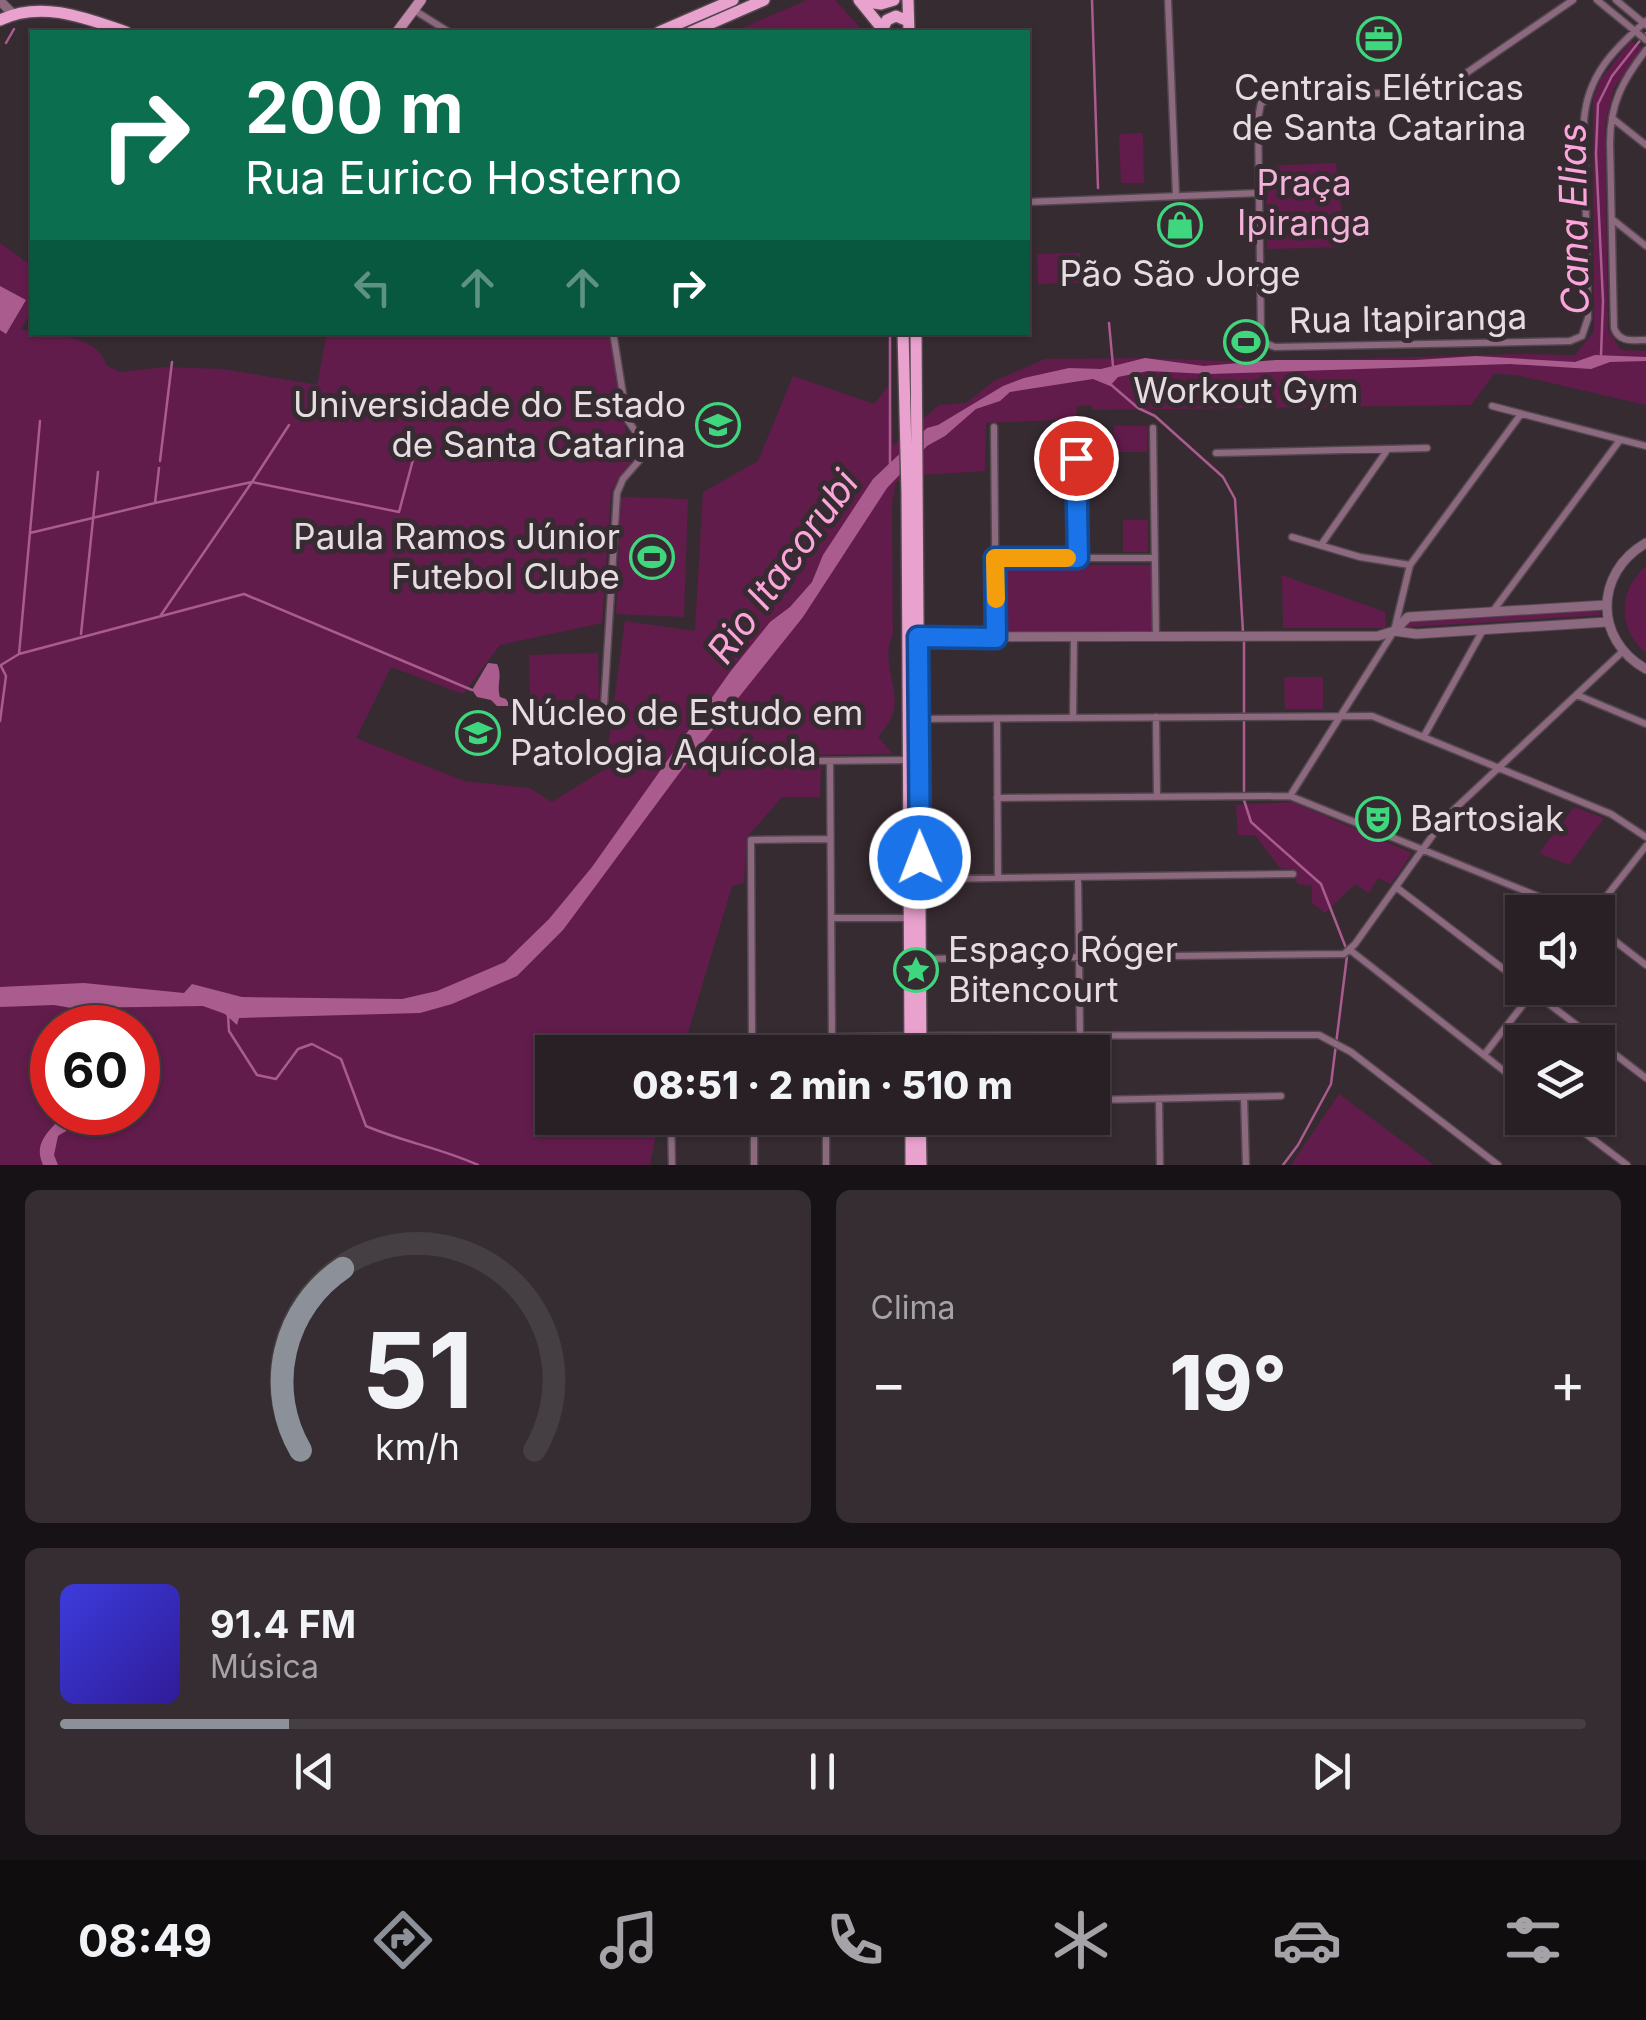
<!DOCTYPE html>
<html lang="pt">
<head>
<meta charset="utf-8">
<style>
	:root { --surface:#292026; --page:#352d32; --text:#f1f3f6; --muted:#a5a3a7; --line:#453e43; --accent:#8c9099 }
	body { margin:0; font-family:Inter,sans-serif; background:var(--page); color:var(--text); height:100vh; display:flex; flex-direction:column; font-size:38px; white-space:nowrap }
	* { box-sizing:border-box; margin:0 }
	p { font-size:32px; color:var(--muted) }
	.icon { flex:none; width:55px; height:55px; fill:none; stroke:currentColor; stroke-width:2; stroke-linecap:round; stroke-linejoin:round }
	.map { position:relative; height:1165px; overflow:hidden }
	.details { display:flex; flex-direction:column; gap:25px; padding:25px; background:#171215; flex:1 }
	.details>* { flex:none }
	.top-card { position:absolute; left:30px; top:30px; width:1000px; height:305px; border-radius:0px; box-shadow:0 2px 8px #0004,0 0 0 2px var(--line); background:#0b6e4f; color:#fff; overflow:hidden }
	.buttons { position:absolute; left:1505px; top:895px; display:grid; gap:20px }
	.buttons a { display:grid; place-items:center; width:110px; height:110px; border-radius:0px; background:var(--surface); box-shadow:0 2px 8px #0004,0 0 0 2px var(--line); font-size:50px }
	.speed { position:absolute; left:30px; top:1005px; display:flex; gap:20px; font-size:50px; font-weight:700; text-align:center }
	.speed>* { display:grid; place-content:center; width:130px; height:130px; border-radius:50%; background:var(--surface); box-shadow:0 2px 8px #0004,0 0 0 2px var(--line); line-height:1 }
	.speed .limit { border:15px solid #d22; background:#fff; color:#111 }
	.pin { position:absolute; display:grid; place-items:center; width:85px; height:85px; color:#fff; margin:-42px; border:5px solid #fff; border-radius:50%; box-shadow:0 2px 10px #0007 }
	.me { position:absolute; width:110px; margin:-55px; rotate:359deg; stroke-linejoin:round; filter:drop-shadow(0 0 8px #0008) }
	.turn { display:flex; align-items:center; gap:35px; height:210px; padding:0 50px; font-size:45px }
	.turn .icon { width:130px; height:130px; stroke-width:2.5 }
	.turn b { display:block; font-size:70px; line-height:85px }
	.lanes { display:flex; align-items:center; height:95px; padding:0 50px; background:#0003; justify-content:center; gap:50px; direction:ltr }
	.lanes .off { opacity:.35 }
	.big { font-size:75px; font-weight:800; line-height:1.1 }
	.details .widget { flex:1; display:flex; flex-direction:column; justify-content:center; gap:15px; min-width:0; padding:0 35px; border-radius:15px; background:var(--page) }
	.details .dial { align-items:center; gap:0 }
	.dial svg { height:260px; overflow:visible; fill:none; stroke:var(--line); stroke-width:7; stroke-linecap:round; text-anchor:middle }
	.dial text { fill:var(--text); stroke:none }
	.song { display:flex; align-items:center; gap:30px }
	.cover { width:120px; height:120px; border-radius:15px; background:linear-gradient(135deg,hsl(240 70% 55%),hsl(250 70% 35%)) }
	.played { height:10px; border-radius:5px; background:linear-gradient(90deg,var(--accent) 15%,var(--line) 15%) }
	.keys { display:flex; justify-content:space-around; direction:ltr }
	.heat { display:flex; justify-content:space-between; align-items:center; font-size:55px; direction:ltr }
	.details .tiles { flex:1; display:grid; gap:25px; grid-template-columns:1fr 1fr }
	.widget:last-child { grid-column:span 2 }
	.trip { position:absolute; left:535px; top:1035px; width:575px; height:100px; border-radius:0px; background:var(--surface); box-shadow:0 2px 8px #0004,0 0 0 2px var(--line); font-weight:800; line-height:100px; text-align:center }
	.tabs { display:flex; height:160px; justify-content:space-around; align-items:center; background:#100d0f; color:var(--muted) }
	.tabs .icon { width:70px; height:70px }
	.tabs .active { color:var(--accent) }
	.tabs b { font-size:45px; color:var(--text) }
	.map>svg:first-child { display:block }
	.green { fill:#611c4b; fill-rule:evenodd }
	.water { fill:#ab5c8e }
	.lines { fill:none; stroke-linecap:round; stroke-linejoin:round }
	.stream { stroke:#ab5c8e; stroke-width:2.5 }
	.minor-casing { stroke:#53474e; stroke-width:9 }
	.tertiary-casing { stroke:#53474e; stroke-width:11 }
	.secondary-casing { stroke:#53474e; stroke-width:12 }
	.primary-casing { stroke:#53474e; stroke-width:14 }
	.minor { stroke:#8c697e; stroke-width:6 }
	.tertiary { stroke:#8c697e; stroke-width:9 }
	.secondary { stroke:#c189aa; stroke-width:10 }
	.primary { stroke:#e9a1cd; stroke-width:11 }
	.route-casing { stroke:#114b97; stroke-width:25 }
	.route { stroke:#1a73e8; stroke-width:18 }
	.slow { stroke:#f59e0b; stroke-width:18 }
	.labels { text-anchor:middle; stroke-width:10; stroke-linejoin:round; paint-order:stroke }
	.poi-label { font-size:35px; fill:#e5dde1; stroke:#372b32 }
	.park-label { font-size:35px; fill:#f3b2d9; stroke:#372b32 }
	.street-label { font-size:35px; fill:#e5dde1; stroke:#372b32 }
	.water-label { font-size:38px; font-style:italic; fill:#fba5da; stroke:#372b32 }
</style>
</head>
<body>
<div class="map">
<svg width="1646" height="1165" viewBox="0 0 1646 1165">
	<rect width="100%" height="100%" fill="#372b32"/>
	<path class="green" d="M807,0H835L864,32H733Z
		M1631,41L1643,49L1614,88L1605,125L1608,330L1621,350L1646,351V405L1516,375L1494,374L1471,405L1093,410L1092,405L1077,406L1076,419L986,423L985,471L922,475L896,482L892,504L893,634C879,661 902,689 892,716C889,723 883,730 878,737L893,754L810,755V765L821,766L820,797H782L747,837L744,883L732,886L686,1039L693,1052H552V1118H665V1123L658,1124L650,1165H0V243L32,266V310L21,329C46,335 99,334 106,365L120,372L165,367L223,369L317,385L327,333H610L631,462L611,491L602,623L500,645L463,694L391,667L356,738L464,781L529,788L552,802L605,769L625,621L695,631L703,492L758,461L793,376L874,404L891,383L893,446L910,430L909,333H912L914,427L939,405L966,403L994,381L1045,359L1145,358L1250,362L1517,354L1575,355L1594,331L1593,99L1600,80ZM52,1028H138V1112H52Z
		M1143,133L1144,183H1121L1119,134Z
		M1336,163L1346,247L1267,249L1266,166Z
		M1080,253V283L1038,284L1037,254Z
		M1114,426H1147V452H1114Z
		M621,497L688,499L684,617L616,614Z
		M1123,520H1148V552H1123Z
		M1006,565H1151L1152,633H1005Z
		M1646,566V653C1617,628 1618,591 1646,566Z
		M1282,575L1385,612L1386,628H1283Z
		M1600,609L1601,615L1407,627L1408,622Z
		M598,653L599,699L530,701L529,655Z
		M1284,677H1323V709H1285Z
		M1292,802L1412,853L1391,884L1378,878L1369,893L1355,884L1325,913L1312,903V886L1298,884L1290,869L1280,868L1255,835H1238L1236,805Z
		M1574,807L1604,818L1569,865L1539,853Z
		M906,1042V1052H795V1043Z
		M1339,1094L1434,1165H1291Z"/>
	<path class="water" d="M0,286L26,300L6,334L0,330Z
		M1595,355L1646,357V361L1610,362L1591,369L1510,364L1209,374L1148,371L1118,377L1110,386L1093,379L1010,392L1000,401L976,409L945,436L927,446L887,488L803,617L695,752L563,930L517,976L452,1004L420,1013L239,1018L237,1025L225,1014L203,1006L78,1008L74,1027H68L71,1008L54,1005L0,1007V987L84,983L184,993L192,984L242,997L402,999L437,991L505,962L549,919L592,867L730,672L770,622L790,607L812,582L823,555L873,479L927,428L938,425L1003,386L1024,378L1069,368L1101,369L1145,358L1204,366L1276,360H1416L1476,356L1575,362Z
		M488,663L497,664C503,676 496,685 500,697L506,699L510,706H497L491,700L477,697L472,690Z
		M108,1113H128C115,1148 97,1126 73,1128C69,1129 61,1134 58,1136L54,1155L58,1165H43C35,1147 43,1137 55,1124L72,1122L96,1125Z"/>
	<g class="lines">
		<path class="stream" d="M1092,0L1098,188
			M6,43L14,29
			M1109,323L1113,366
			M890,332V466
			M1601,355L1603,301L1596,154L1598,104L1612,76L1646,33
			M1109,383L1138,408L1155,416L1223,477L1235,499L1243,632
			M160,461L172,362
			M155,503L252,482L289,425
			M30,533L155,503L159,468
			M161,615L252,482L399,512L414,456
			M81,634L98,472
			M19,654L244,594L472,690
			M1,665L19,654L40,421
			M0,721L6,676L1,666
			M1244,792V640
			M1244,800L1251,822L1321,884L1346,948
			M228,1015L229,1031L257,1075L276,1079L298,1049L312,1044L341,1059L366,1126C403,1142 441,1148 478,1165
			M1283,1165L1298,1145L1331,1084L1347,956"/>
		<g class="minor-casing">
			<path id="minor" d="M1168,0L1176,196
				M1573,0L1440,91L1276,97L1261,103L1258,118L1261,332L1265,343L1275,347L1570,341L1582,336L1588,318L1584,121C1587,76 1613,50 1646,21
				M1597,0L1646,40
				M1616,0L1646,25
				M414,10L449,32
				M1646,50C1622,81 1610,104 1610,143L1614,328C1619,343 1633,340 1646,340
				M1612,118L1646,145
				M1028,202L1259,193
				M1612,219L1646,246
				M1492,406L1646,446
				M1075,425L1078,558
				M994,427L996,637
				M1153,428L1156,636
				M1216,453L1427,448
				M1292,537L1360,557L1410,565
				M1321,545L1388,449
				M995,558H1155
				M1493,611L1620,440
				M1577,695L1646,724
				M604,706L617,493L623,479L644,455L639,437L627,419L613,332
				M1156,717L1157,796
				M1073,718L1074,638
				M919,719L1372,716L1611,814L1646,837
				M997,719L998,878
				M1424,736L1483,630
				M814,761L907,760
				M830,761L832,1037
				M1290,796L1394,631L1410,565L1521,414
				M997,798L1290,796L1577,912
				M1078,877L1080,1035
				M920,879L1293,874
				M1396,887L1522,983
				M1594,912L1646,846
				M831,918H909
				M1598,928L1646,965
				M1350,950L1522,1085
				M921,959L1344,954L1355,944L1445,818L1622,652
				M1528,988L1646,1078
				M922,1036L1319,1035L1351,1052L1498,1165
				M1054,1036V1052
				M752,1038L751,840L830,839
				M791,1038V1052
				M703,1039L910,1036
				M1484,1055L1536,988
				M1244,1097L1246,1165
				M1159,1099L1160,1165
				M1092,1100L1281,1096
				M671,1118L672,1165
				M754,1118V1165
				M826,1118V1165
				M1565,1118L1627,1165"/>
		</g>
		<g class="tertiary-casing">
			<path id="tertiary" d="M0,1L12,13
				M1646,543C1594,573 1594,640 1646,669
				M1394,631L1408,617L1605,605
				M918,637L1378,636L1394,631L1416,634L1607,622"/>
		</g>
		<g class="secondary-casing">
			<path id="secondary" d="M397,32L421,0"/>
		</g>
		<g class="primary-casing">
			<path id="primary" d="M859,0L885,32
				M908,0L909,32
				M860,1L881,4L894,0
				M0,20C41,0 86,18 126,32
				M883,28L887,20L896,16L908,21
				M659,32L733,0
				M691,32L764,0
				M903,332L907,494L910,1052
				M916,332L921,1052
				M911,1118V1165
				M920,1118L921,1165"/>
		</g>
		<use href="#minor" class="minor"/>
		<use href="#tertiary" class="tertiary"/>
		<use href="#secondary" class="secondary"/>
		<use href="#primary" class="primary"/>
	</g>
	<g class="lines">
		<g class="route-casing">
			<path id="route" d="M920,858L918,637L996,638L995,558H1078L1076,458"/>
		</g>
		<use href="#route" class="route"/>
		<path class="slow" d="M996,599L995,558H1067"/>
	</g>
	<defs>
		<g id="office-ring" transform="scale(2.25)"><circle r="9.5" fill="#372b32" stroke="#3fd77d" stroke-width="1.5"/><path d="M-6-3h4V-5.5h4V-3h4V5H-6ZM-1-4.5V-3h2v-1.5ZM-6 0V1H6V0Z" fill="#3fd77d"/></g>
		<g id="shop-ring" transform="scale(2.25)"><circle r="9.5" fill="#372b32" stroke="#3fd77d" stroke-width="1.5"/><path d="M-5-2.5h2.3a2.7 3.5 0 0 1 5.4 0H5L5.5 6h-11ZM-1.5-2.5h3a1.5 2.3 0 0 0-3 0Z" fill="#3fd77d"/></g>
		<g id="stadium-ring" transform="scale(2.25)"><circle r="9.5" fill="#372b32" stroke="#3fd77d" stroke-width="1.5"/><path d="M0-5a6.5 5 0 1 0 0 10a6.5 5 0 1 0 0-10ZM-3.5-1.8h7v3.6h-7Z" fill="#3fd77d"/></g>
		<g id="university-ring" transform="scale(2.25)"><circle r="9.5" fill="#372b32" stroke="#3fd77d" stroke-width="1.5"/><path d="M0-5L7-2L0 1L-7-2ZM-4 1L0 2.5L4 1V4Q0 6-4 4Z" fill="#3fd77d"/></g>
		<g id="theatre-ring" transform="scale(2.25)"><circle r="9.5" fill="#372b32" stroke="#3fd77d" stroke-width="1.5"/><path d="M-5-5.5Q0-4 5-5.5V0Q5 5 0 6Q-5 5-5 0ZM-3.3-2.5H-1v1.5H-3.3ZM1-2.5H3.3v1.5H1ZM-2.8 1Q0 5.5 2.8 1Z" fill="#3fd77d"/></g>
		<g id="sight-ring" transform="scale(2.25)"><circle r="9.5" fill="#372b32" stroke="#3fd77d" stroke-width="1.5"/><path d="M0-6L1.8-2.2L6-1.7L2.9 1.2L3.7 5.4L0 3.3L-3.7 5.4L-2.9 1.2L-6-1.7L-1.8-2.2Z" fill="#3fd77d"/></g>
	</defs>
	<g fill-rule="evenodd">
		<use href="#office-ring" x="1379" y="39"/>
		<use href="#shop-ring" x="1180" y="225"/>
		<use href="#stadium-ring" x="1246" y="342"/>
		<use href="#university-ring" x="718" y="425"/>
		<use href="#stadium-ring" x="652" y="557"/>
		<use href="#university-ring" x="478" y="733"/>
		<use href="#theatre-ring" x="1378" y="819"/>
		<use href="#sight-ring" x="916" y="970"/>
	</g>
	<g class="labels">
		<g class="poi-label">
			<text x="1379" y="100">Centrais Elétricas<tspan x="1379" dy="40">de Santa Catarina</tspan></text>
			<text x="1180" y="286">Pão São Jorge</text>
			<text x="1246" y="403">Workout Gym</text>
			<text x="686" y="417" text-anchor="end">Universidade do Estado<tspan x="686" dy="40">de Santa Catarina</tspan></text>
			<text x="620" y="549" text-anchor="end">Paula Ramos Júnior<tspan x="620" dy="40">Futebol Clube</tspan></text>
			<text x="510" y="725" text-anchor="start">Núcleo de Estudo em<tspan x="510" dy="40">Patologia Aquícola</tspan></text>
			<text x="1410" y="831" text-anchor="start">Bartosiak</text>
			<text x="948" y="962" text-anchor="start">Espaço Róger<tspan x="948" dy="40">Bitencourt</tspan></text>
		</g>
		<g class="park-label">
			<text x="1304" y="195">Praça<tspan x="1304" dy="40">Ipiranga</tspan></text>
		</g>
		<g class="street-label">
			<text transform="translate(1408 319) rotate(-1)" y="12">Rua Itapiranga</text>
		</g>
		<g class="water-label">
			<text transform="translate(1574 219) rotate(-91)" y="13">Cana Elias</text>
			<text transform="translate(783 567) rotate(-54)" y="13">Rio Itacorubi</text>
		</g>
	</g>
</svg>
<div class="buttons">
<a><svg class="icon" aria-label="sound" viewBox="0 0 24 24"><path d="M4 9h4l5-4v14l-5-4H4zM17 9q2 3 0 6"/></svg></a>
<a><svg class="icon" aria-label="layers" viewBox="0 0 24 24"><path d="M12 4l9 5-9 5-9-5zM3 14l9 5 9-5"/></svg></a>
</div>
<div class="speed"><div class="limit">60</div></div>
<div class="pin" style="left:1076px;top:458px;background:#d93025"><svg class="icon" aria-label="arrive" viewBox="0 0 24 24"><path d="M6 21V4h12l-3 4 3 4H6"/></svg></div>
<svg class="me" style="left:920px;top:858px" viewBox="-20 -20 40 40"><circle r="17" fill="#1a73e8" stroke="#fff" stroke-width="3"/><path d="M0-11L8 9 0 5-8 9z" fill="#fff"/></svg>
<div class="trip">08:51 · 2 min · 510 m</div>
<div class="top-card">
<div class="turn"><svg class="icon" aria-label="right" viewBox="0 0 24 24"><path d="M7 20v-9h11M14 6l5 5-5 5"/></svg><div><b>200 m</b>Rua Eurico Hosterno</div></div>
<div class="lanes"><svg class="icon off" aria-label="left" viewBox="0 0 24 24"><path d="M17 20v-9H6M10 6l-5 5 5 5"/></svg><svg class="icon off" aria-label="ahead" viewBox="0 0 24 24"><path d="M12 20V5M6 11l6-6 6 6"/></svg><svg class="icon off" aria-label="ahead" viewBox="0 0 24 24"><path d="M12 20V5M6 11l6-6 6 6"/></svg><svg class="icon" aria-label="right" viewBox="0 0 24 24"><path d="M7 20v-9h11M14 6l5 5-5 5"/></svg></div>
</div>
</div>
<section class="details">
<div class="tiles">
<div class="widget dial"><svg viewBox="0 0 100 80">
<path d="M14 69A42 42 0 1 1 86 69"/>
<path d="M14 69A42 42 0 0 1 27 13" stroke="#8c9099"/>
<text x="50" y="56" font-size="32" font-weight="700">51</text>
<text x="50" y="72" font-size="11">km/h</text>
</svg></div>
<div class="widget"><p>Clima</p>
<div class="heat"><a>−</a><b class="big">19°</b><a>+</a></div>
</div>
<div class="widget">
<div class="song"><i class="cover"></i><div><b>91.4 FM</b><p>Música</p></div></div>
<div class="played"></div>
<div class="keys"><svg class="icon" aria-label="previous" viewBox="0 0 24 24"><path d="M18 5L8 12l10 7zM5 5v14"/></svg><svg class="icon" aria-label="pause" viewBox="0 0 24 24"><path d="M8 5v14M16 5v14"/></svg><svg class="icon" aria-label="next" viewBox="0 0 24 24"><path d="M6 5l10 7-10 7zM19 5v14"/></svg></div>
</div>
</div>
</section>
<nav class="tabs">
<b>08:49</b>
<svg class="icon active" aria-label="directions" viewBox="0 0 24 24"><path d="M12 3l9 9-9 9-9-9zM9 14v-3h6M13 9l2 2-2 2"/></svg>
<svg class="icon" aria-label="music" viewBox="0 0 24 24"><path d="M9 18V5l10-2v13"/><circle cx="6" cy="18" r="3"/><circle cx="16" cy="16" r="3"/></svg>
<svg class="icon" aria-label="phone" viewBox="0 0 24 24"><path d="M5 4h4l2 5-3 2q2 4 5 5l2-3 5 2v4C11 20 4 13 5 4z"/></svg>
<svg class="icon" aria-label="climate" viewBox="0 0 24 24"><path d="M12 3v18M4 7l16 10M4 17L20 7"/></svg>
<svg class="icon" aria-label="car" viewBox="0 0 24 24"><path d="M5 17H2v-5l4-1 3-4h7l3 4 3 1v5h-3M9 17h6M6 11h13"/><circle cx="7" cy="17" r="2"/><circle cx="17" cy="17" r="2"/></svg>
<svg class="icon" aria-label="filters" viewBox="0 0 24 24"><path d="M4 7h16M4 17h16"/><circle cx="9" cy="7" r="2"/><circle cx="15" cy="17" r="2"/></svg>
</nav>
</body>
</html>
